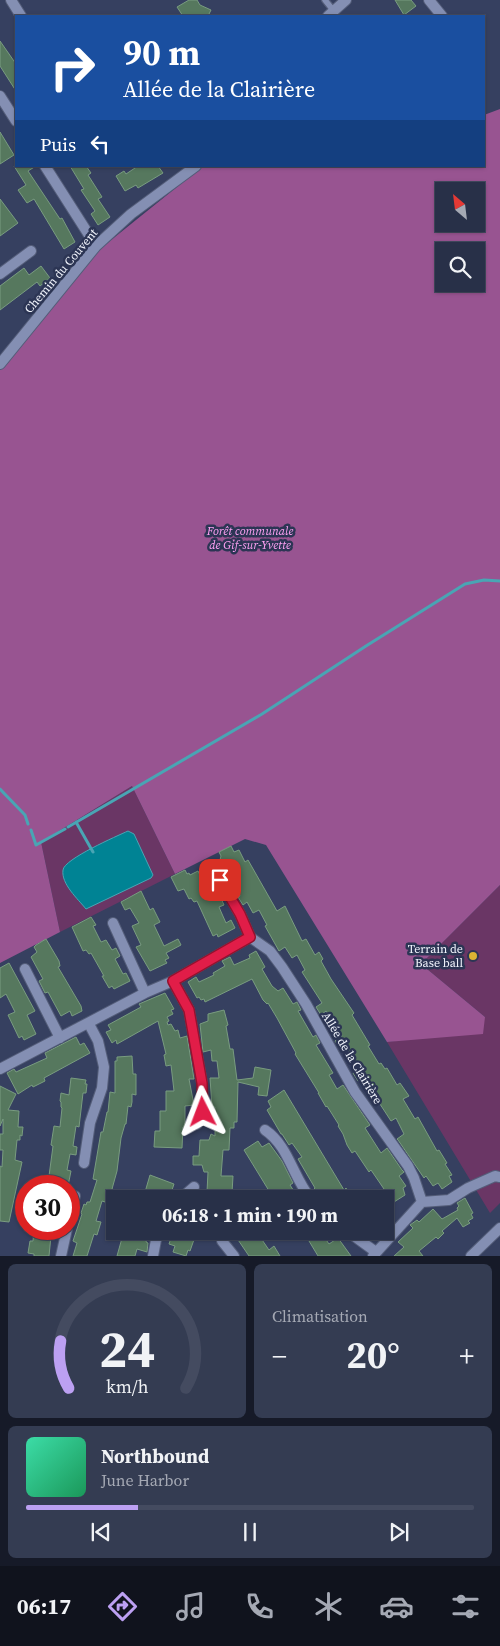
<!DOCTYPE html>
<html lang="fr">
<head>
<meta charset="utf-8">
<style>
	:root { --surface:#283048; --page:#343c52; --text:#f1f3f6; --muted:#a5a9b4; --line:#444b60; --accent:#bca0f2 }
	body { margin:0; font-family:"Source Serif 4",serif; background:var(--page); color:var(--text); height:100vh; display:flex; flex-direction:column; font-size:19px; white-space:nowrap }
	* { box-sizing:border-box; margin:0 }
	p { font-size:16px; color:var(--muted) }
	.icon { flex:none; width:28px; height:28px; fill:none; stroke:currentColor; stroke-width:2; stroke-linecap:round; stroke-linejoin:round }
	.map { position:relative; height:1256px; overflow:hidden }
	.panel { display:flex; flex-direction:column; gap:8px; padding:8px; background:#161a28; flex:1 }
	.panel>* { flex:none }
	.hud { position:absolute; left:15px; top:15px; width:470px; height:152px; border-radius:0px; box-shadow:0 1px 4px #0004,0 0 0 1px var(--line); background:#1a4fa0; color:#fff; overflow:hidden }
	.needle { width:32px; rotate:332deg }
	.controls { position:absolute; left:435px; top:182px; display:grid; gap:10px }
	.controls a { display:grid; place-items:center; width:50px; height:50px; border-radius:0px; background:var(--surface); box-shadow:0 1px 4px #0004,0 0 0 1px var(--line); font-size:25px }
	.speed { position:absolute; left:15px; top:1175px; display:flex; gap:10px; font-size:25px; font-weight:700; text-align:center }
	.speed>* { display:grid; place-content:center; width:65px; height:65px; border-radius:50%; background:var(--surface); box-shadow:0 1px 4px #0004,0 0 0 1px var(--line); line-height:1 }
	.speed .limit { border:8px solid #d22; background:#fff; color:#111 }
	.pin { position:absolute; display:grid; place-items:center; width:42px; height:42px; color:#fff; margin:-21px; border-radius:10px; box-shadow:0 2px 8px #0006 }
	.me { position:absolute; width:55px; margin:-28px; rotate:357deg; stroke-linejoin:round; filter:drop-shadow(0 0 4px #0008) }
	.turn { display:flex; align-items:center; gap:18px; height:105px; padding:0 25px; font-size:22px }
	.turn .icon { width:65px; height:65px; stroke-width:2.5 }
	.turn b { display:block; font-size:35px; line-height:42px }
	.then { display:flex; align-items:center; height:48px; padding:0 25px; background:#0003; gap:10px; font-size:19px }
	.big { font-size:38px; font-weight:700; line-height:1.1 }
	.panel .card { flex:1; display:flex; flex-direction:column; justify-content:center; gap:8px; min-width:0; padding:0 18px; border-radius:8px; background:var(--page) }
	.panel .dial { align-items:center; gap:0 }
	.dial svg { height:130px; overflow:visible; fill:none; stroke:var(--line); stroke-width:7; stroke-linecap:round; text-anchor:middle }
	.dial text { fill:var(--text); stroke:none }
	.song { display:flex; align-items:center; gap:15px }
	.cover { width:60px; height:60px; border-radius:8px; background:linear-gradient(135deg,hsl(160 70% 55%),hsl(150 70% 35%)) }
	.played { height:5px; border-radius:2px; background:linear-gradient(90deg,var(--accent) 25%,var(--line) 25%) }
	.keys { display:flex; justify-content:space-around; direction:ltr }
	.heat { display:flex; justify-content:space-between; align-items:center; font-size:28px; direction:ltr }
	.panel .tiles { flex:1; display:grid; gap:8px; grid-template-columns:1fr 1fr }
	.card:last-child { grid-column:span 2 }
	.trip { position:absolute; left:106px; top:1190px; width:288px; height:50px; border-radius:0px; background:var(--surface); box-shadow:0 1px 4px #0004,0 0 0 1px var(--line); font-weight:700; line-height:50px; text-align:center }
	.menu { display:flex; height:80px; justify-content:space-around; align-items:center; background:#10131d; color:var(--muted) }
	.menu .icon { width:35px; height:35px }
	.menu .selected { color:var(--accent) }
	.menu b { font-size:22px; color:var(--text) }
	.map>svg:first-child { display:block }
	.green { fill:#6a3665 }
	.forest { fill:#985491; fill-rule:evenodd }
	.water { fill:#008394; stroke:#49a5b4 }
	.lines { fill:none; stroke-linecap:round; stroke-linejoin:round }
	.stream { stroke:#49a5b4; stroke-width:3 }
	.building { fill:#56785e; stroke:#799c80 }
	.lane-casing { stroke:#545d79; stroke-width:8 }
	.street-casing { stroke:#545d79; stroke-width:12 }
	.lane { stroke:#848fb3; stroke-width:5.5 }
	.street { stroke:#848fb3; stroke-width:10 }
	.route-casing { stroke:#92132f; stroke-width:12 }
	.route { stroke:#e11d48; stroke-width:9 }
	.poi-dot { fill:#dab333; stroke:#2c3554; stroke-width:2 }
	.labels { text-anchor:middle; stroke-width:5; stroke-linejoin:round; paint-order:stroke }
	.street-label { font-size:12px; fill:#f2f5fd; stroke:#2c3554 }
	.park-label { font-size:12px; font-style:italic; fill:#ffa1f4; stroke:#2c3554 }
	.poi-label { font-size:12px; fill:#f2f5fd; stroke:#2c3554; text-anchor:end }
</style>
</head>
<body>
<div class="map">
<svg width="500" height="1256" viewBox="0 0 500 1256">
	<rect width="100%" height="100%" fill="#364060"/>
	<path class="green" d="M132,786L175,874L60,932L41,842Z
		M500,885V1203L490,1213L387,1042L411,1039L485,1017L421,964Z"/>
	<path class="forest" d="M500,109V885L421,964L485,1017L483,1034L387,1042L266,845L245,839L175,874L132,786L41,842L60,932L0,963V369L100,249L203,166H484V115ZM444,191H476V224H444ZM444,251H476V284H444Z"/>
	<path class="water" d="M128,831L134,834L153,875L151,878L86,909C78,899 61,884 63,870C64,859 117,836 128,831Z"/>
	<g class="lines">
		<path class="stream" d="M0,789L25,815L28,824
			M76,822L93,852
			M68,827L262,714L366,646L465,584L484,580L500,581
			M31,830L36,845L65,829"/>
	</g>
	<path class="building" d="M189,0H197L200,5L211,10L208,16H183L177,7Z
		M395,0H411L416,6L404,15Z
		M0,41L16,64V91L0,66Z
		M0,132L14,155L0,164Z
		M14,166H36L28,171L60,219L62,218L75,242L64,249L34,199L27,203L18,190L26,185Z
		M70,166H86L91,173L88,175L102,197L98,199L110,217L98,225L91,214L95,211L81,190L84,189Z
		M138,166H158L163,173L138,188L136,185L125,191L116,176L124,171L126,174Z
		M0,199L18,223L0,236Z
		M41,266L50,278L40,286L37,282L0,310V286L24,268L29,275Z
		M231,846L234,852L239,850L245,862L248,860L277,911L285,906L302,941L306,939L315,955L319,952L323,959L321,961L331,979L354,1013L352,1015L370,1045L368,1046L379,1064L381,1063L385,1069L387,1068L397,1085L400,1083L409,1096L403,1099L415,1119L418,1117L437,1151L439,1150L447,1163L445,1164L452,1175L449,1176L452,1182L442,1189L438,1183L433,1186L426,1176L424,1178L398,1140L397,1139L404,1134L396,1118L391,1121L363,1078L358,1081L353,1073L360,1069L345,1046L340,1049L335,1041L342,1036L326,1011L321,1015L316,1007L322,1003L302,972L305,970L297,955L292,958L285,947L279,951L265,926L267,925L259,910L253,913L247,902L243,905L238,897L240,896L226,867L224,868L220,860L221,856L219,852Z
		M185,870L187,874L189,873L190,875L198,871L207,889L211,887L217,898L220,896L224,905L219,907L222,914L226,923L231,920L235,928L218,937L217,934L213,936L197,901L194,902L191,898L189,899L184,889L178,891L171,877Z
		M141,891L150,910L153,908L160,922L154,925L164,946L178,939L181,945L166,953L169,958L165,960L167,963L150,971L136,947L141,945L132,926L139,923L130,908L125,910L121,902Z
		M91,917L96,925L93,926L101,942L106,940L112,950L116,948L120,956L115,959L123,974L126,973L130,981L114,989L112,986L109,988L102,976H104L91,953L89,954L86,950L83,951L72,927Z
		M46,939L59,961L60,966L58,967L81,1006L82,1011L72,1016L70,1011L61,1016L48,992L45,993L39,981L43,979L31,957L37,952L34,947L36,945Z
		M256,951L265,967L262,969L272,986L278,991L283,988L293,1004L297,1002L301,1010L298,1011L313,1037L316,1035L320,1043L316,1045L333,1073L329,1075L337,1089L343,1085L370,1125L365,1128L381,1153L387,1148L402,1170L404,1172L399,1176L406,1186L403,1188L405,1195L394,1202L390,1197L388,1199L382,1191L384,1189L371,1170L369,1172L355,1151L352,1153L347,1145L343,1134L338,1126L339,1125L327,1106L326,1107L318,1093H319L295,1054L296,1053L277,1018L268,1003L267,1004L263,1000L252,979L205,1002L204,999L201,1000L199,997L197,998L188,982L196,977L199,982L214,975L213,973L225,966L222,961L230,957L234,965L250,958L249,955Z
		M9,963L35,1011L27,1015L36,1034L24,1040L22,1036L19,1038L8,1015L15,1012L6,994L0,998V968Z
		M165,993L174,1009L171,1010L173,1014L167,1017L169,1021L167,1022L168,1025L171,1024L175,1031L178,1030L180,1038L187,1036L194,1079H189L194,1105L185,1106V1127H183L182,1148L154,1147L155,1131H160V1111H166V1091H174L171,1065L166,1066L164,1055L166,1054L158,1021L117,1044L116,1040L112,1043L106,1032L111,1030L108,1025L141,1007L139,1004Z
		M224,1010L228,1025L226,1026L230,1049H233L237,1080L253,1078L255,1067L271,1070L267,1096L258,1095L259,1087L238,1082L237,1122H234V1128H230L229,1150H223L221,1176H233L232,1193L207,1192L208,1172H204L202,1165H193V1156H199L200,1140H209L211,1134L215,1136V1107H212L210,1078H219L217,1061H212L211,1050L203,1052L200,1024L208,1021V1014Z
		M76,1037L80,1045L84,1043L90,1053L44,1078L45,1081L33,1087L32,1085L18,1094L7,1073L14,1069L16,1072L47,1058L45,1053Z
		M132,1056L133,1074H136V1095L132,1094V1102L131,1107L128,1106L126,1124H125L121,1138L117,1171L112,1189L115,1190L112,1201L106,1200L105,1202L102,1201L96,1221L101,1222L97,1235L94,1234L87,1256H73L77,1243L73,1241L82,1214L81,1213L84,1204L86,1205L87,1202H90L97,1180L93,1179L101,1132H103L107,1112H108L110,1092L115,1093V1061H117V1057Z
		M71,1078L86,1080L85,1084H87L86,1093H83L79,1127L76,1126L73,1146L77,1147L76,1155L70,1154L67,1170L71,1171L68,1186H47V1184L46,1183L48,1175L49,1176L53,1146L51,1145L54,1126L60,1127L62,1108L61,1107V1102L60,1101L61,1093L69,1095Z
		M0,1086L16,1094L8,1110L19,1111L18,1127H23L22,1136L20,1135V1140H17L15,1160L22,1162L9,1222L0,1221V1166L2,1167L3,1150H0V1134H3V1119L0,1126Z
		M284,1090L344,1190L346,1188L351,1196L349,1199H319L314,1189L315,1188L298,1159L302,1157L292,1143L289,1145L282,1134H281L267,1110L271,1107L268,1101Z
		M258,1141L262,1147L269,1143L282,1161L293,1183L290,1185L299,1199H274L244,1150Z
		M150,1175L174,1184L169,1199H143Z
		M465,1198L473,1213L471,1214L473,1218L468,1221L470,1223L463,1227L457,1218L442,1231L444,1233L438,1239L436,1237L419,1251L423,1256H394L404,1247L398,1242L413,1228L410,1225L417,1220L419,1222L433,1209L442,1219L458,1210L457,1208L459,1206L457,1203Z
		M34,1229H59L57,1237L51,1236L49,1256H34V1254L28,1253L30,1241H33Z
		M124,1231H149L146,1242L148,1243L147,1252L137,1249L135,1256H117Z
		M176,1231H197L190,1251L188,1250L186,1256L173,1252L175,1246L169,1244L172,1235L174,1236Z
		M232,1231H256L269,1250L274,1246L280,1256H249Z
		M303,1231H320L329,1244L338,1238L351,1256H318Z"/>
	<g class="lines">
		<g class="lane-casing">
			<path id="lane" d="M325,0L333,10"/>
		</g>
		<g class="street-casing">
			<path id="street" d="M11,0L21,16
				M429,0L442,16
				M328,16L346,0
				M0,96L16,121
				M45,166L96,246
				M0,274L31,251
				M0,364L96,246L131,214L196,166
				M220,880L240,914L250,937L270,951L282,967L306,1004L355,1092L408,1166L414,1178L422,1202L373,1256
				M113,923L145,993
				M25,969L60,1038
				M173,981L189,1010L202,1083L203,1112L197,1124
				M0,1069L145,993L173,981L250,937
				M265,1130C289,1146 293,1178 311,1199
				M84,1163L90,1123L102,1088L104,1067L98,1041L89,1024
				M180,1199L194,1187
				M422,1202L449,1200L468,1188L495,1176L500,1177
				M69,1222L75,1196
				M347,1231L376,1252
				M222,1241L234,1256
				M61,1256L67,1229
				M153,1256L156,1240L161,1231
				M471,1256L500,1228"/>
		</g>
		<use href="#lane" class="lane"/>
		<use href="#street" class="street"/>
	</g>
	<g class="lines">
		<g class="route-casing">
			<path id="route" d="M203,1112L202,1083L189,1010L173,981L250,937L240,914L220,880"/>
		</g>
		<use href="#route" class="route"/>
	</g>
	<circle class="poi-dot" cx="473" cy="956" r="5"/>
	<g class="labels">
		<g class="street-label">
			<text transform="translate(61 271) rotate(-50)" y="4">Chemin du Couvent</text>
			<text transform="translate(352 1058) rotate(59)" y="4">Allée de la Clairière</text>
		</g>
		<g class="park-label">
			<text x="250" y="535">Forêt communale<tspan x="250" dy="14">de Gif-sur-Yvette</tspan></text>
		</g>
		<g class="poi-label">
			<text x="463" y="953">Terrain de<tspan x="463" dy="14">Base ball</tspan></text>
		</g>
	</g>
</svg>
<div class="controls">
<a><svg class="needle" viewBox="-14 -14 28 28"><path d="M0-13l5 13h-10z" fill="#e53935"/><path d="M0 13l5-13h-10z" fill="#a5a9b4"/></svg></a>
<a><svg class="icon" aria-label="search" viewBox="0 0 24 24"><circle cx="10" cy="10" r="6"/><path d="M15 15l6 6"/></svg></a>
</div>
<div class="speed"><div class="limit">30</div></div>
<div class="pin" style="left:220px;top:880px;background:#d93025"><svg class="icon" aria-label="arrive" viewBox="0 0 24 24"><path d="M6 21V4h12l-3 4 3 4H6"/></svg></div>
<svg class="me" style="left:203px;top:1112px" viewBox="-20 -20 40 40"><path d="M0-17L14 15 0 8-14 15z" fill="#e11d48" stroke="#fff" stroke-width="4"/></svg>
<div class="trip">06:18 · 1 min · 190 m</div>
<div class="hud">
<div class="turn"><svg class="icon" aria-label="right" viewBox="0 0 24 24"><path d="M7 20v-9h11M14 6l5 5-5 5"/></svg><div><b>90 m</b>Allée de la Clairière</div></div>
<div class="then">Puis<svg class="icon" aria-label="left" viewBox="0 0 24 24"><path d="M17 20v-9H6M10 6l-5 5 5 5"/></svg></div>
</div>
</div>
<section class="panel">
<div class="tiles">
<div class="card dial"><svg viewBox="0 0 100 80">
<path d="M14 69A42 42 0 1 1 86 69"/>
<path d="M14 69A42 42 0 0 1 9 40" stroke="#bca0f2"/>
<text x="50" y="56" font-size="32" font-weight="700">24</text>
<text x="50" y="72" font-size="11">km/h</text>
</svg></div>
<div class="card"><p>Climatisation</p>
<div class="heat"><a>−</a><b class="big">20°</b><a>+</a></div>
</div>
<div class="card">
<div class="song"><i class="cover"></i><div><b>Northbound</b><p>June Harbor</p></div></div>
<div class="played"></div>
<div class="keys"><svg class="icon" aria-label="previous" viewBox="0 0 24 24"><path d="M18 5L8 12l10 7zM5 5v14"/></svg><svg class="icon" aria-label="pause" viewBox="0 0 24 24"><path d="M8 5v14M16 5v14"/></svg><svg class="icon" aria-label="next" viewBox="0 0 24 24"><path d="M6 5l10 7-10 7zM19 5v14"/></svg></div>
</div>
</div>
</section>
<nav class="menu">
<b>06:17</b>
<svg class="icon selected" aria-label="directions" viewBox="0 0 24 24"><path d="M12 3l9 9-9 9-9-9zM9 14v-3h6M13 9l2 2-2 2"/></svg>
<svg class="icon" aria-label="music" viewBox="0 0 24 24"><path d="M9 18V5l10-2v13"/><circle cx="6" cy="18" r="3"/><circle cx="16" cy="16" r="3"/></svg>
<svg class="icon" aria-label="phone" viewBox="0 0 24 24"><path d="M5 4h4l2 5-3 2q2 4 5 5l2-3 5 2v4C11 20 4 13 5 4z"/></svg>
<svg class="icon" aria-label="climate" viewBox="0 0 24 24"><path d="M12 3v18M4 7l16 10M4 17L20 7"/></svg>
<svg class="icon" aria-label="car" viewBox="0 0 24 24"><path d="M5 17H2v-5l4-1 3-4h7l3 4 3 1v5h-3M9 17h6M6 11h13"/><circle cx="7" cy="17" r="2"/><circle cx="17" cy="17" r="2"/></svg>
<svg class="icon" aria-label="filters" viewBox="0 0 24 24"><path d="M4 7h16M4 17h16"/><circle cx="9" cy="7" r="2"/><circle cx="15" cy="17" r="2"/></svg>
</nav>
</body>
</html>
